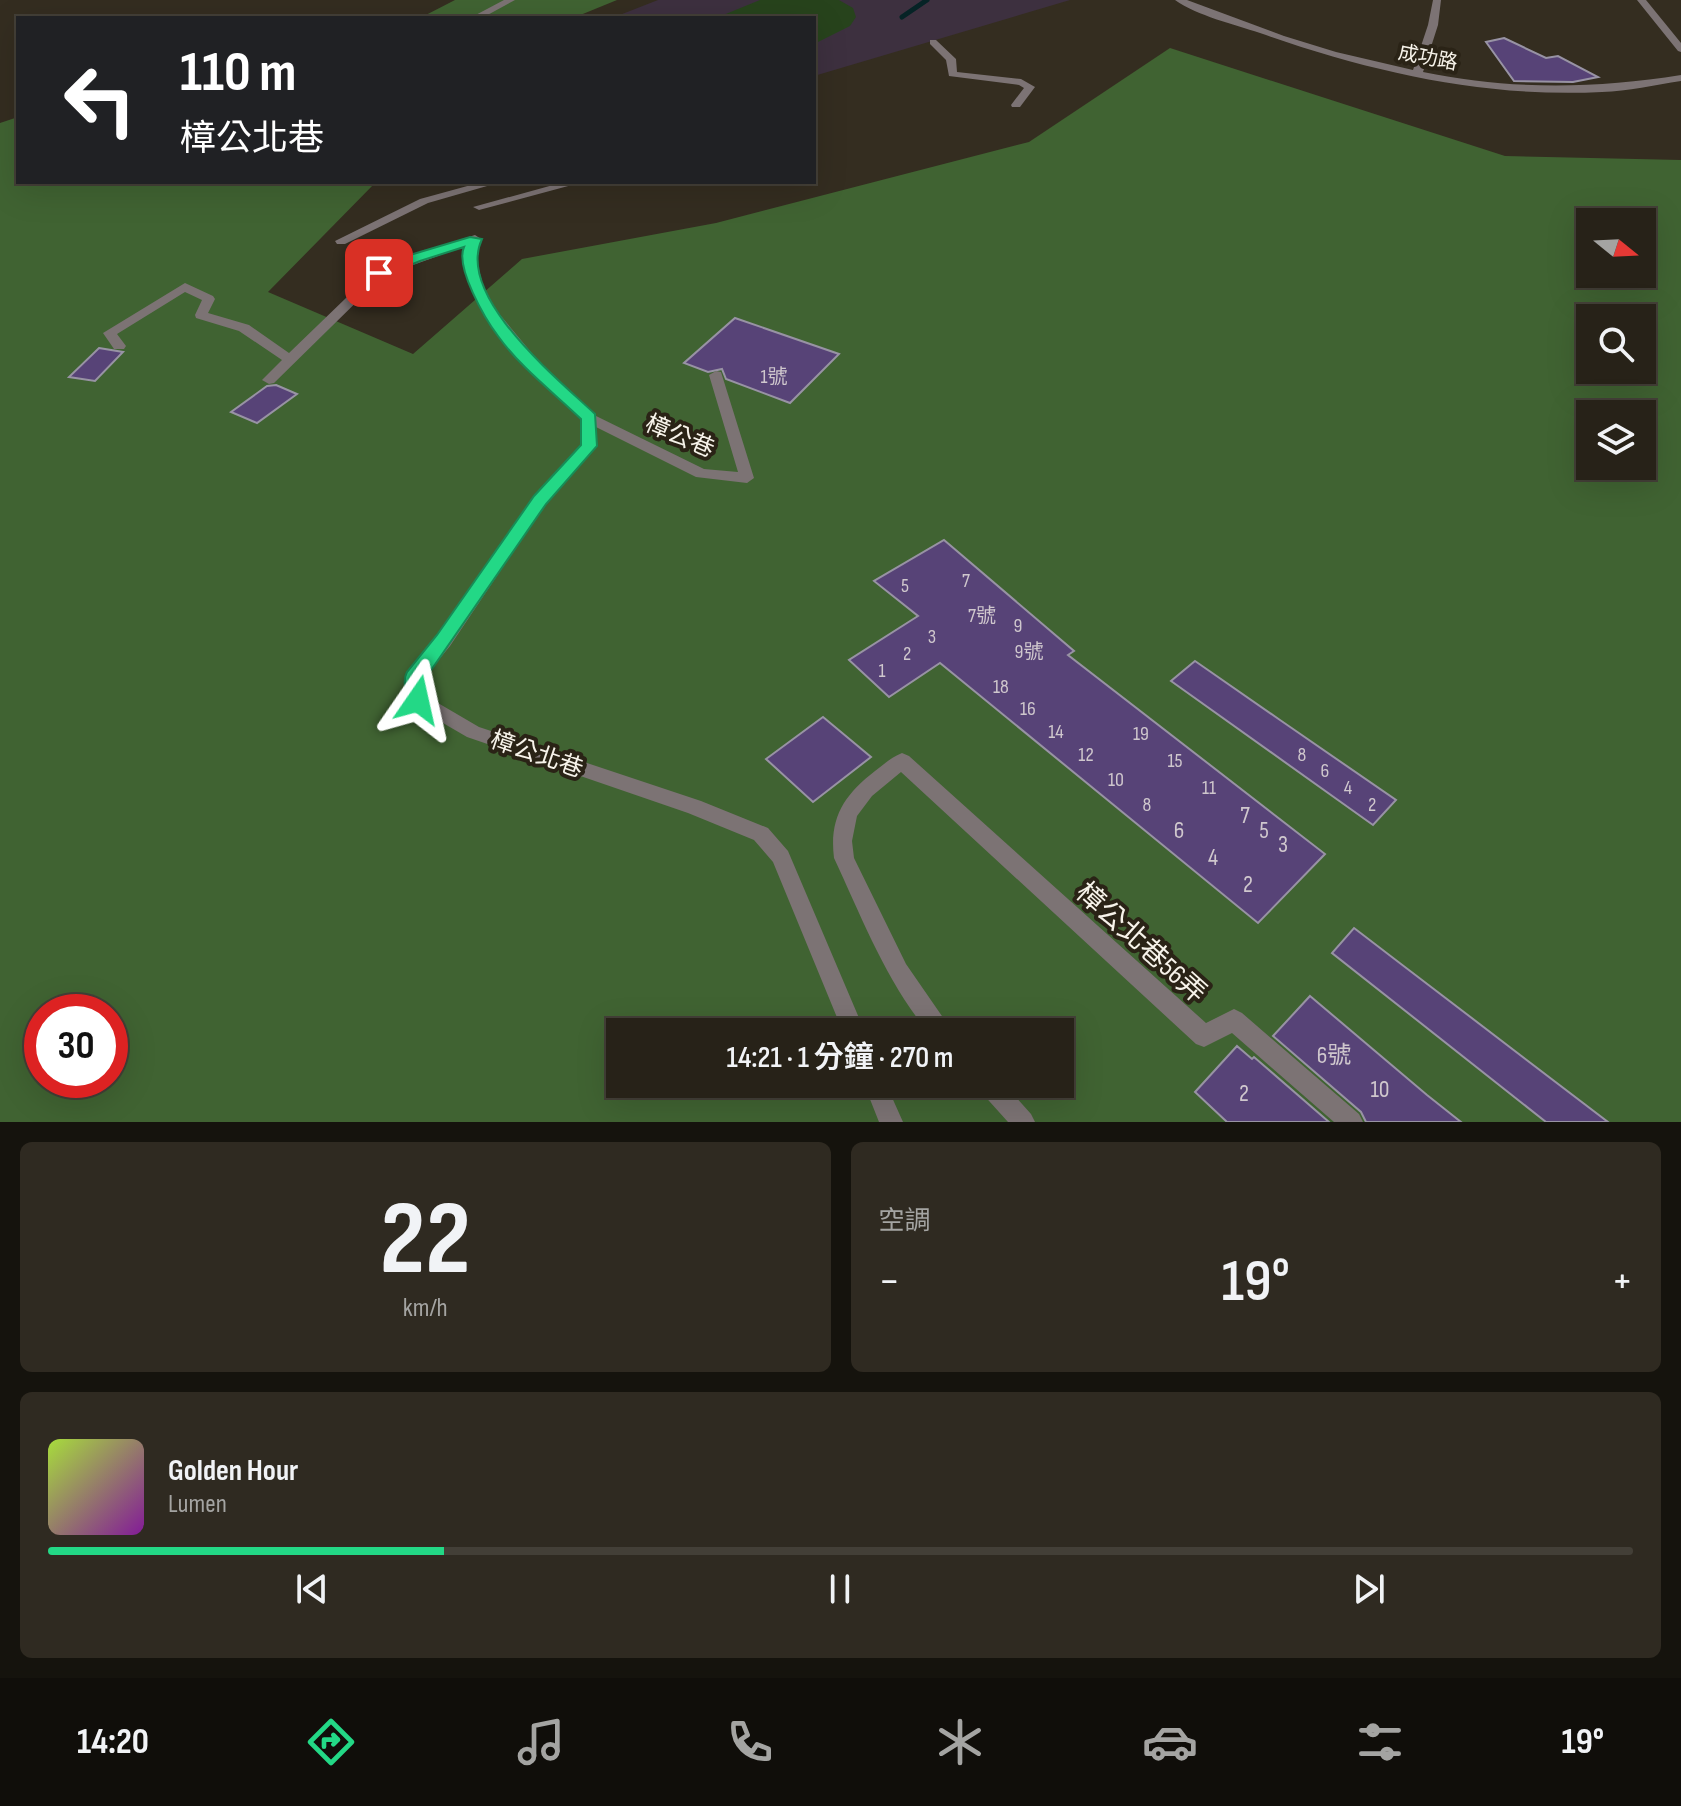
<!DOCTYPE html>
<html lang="zh-TW">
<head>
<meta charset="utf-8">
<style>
	:root { --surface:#272218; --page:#2f2a21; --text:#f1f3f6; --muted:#a4a4a2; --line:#433f37; --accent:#23d886 }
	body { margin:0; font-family:"Sofia Sans Condensed","Noto Sans TC",sans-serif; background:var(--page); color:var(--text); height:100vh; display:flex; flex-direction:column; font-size:30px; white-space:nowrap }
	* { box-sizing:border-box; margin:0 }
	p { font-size:26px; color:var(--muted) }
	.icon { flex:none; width:44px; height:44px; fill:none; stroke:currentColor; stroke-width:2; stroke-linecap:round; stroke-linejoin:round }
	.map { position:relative; height:1122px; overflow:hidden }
	.panel { display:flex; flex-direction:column; gap:20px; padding:20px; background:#15130d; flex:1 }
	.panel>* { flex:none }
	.banner { position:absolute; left:16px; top:16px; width:800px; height:168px; border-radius:0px; box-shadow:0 8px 32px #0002,0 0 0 2px var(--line); background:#202124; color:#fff; overflow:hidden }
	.needle { width:52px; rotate:108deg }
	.buttons { position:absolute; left:1576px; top:208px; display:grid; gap:16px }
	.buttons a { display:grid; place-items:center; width:80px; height:80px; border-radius:0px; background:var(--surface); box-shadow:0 8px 32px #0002,0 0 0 2px var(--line); font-size:40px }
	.speed { position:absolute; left:24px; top:994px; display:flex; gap:16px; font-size:40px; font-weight:700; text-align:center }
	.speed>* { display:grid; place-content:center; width:104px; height:104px; border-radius:50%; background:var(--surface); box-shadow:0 8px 32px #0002,0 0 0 2px var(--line); line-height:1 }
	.speed .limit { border:12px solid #d22; background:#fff; color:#111 }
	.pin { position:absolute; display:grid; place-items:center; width:68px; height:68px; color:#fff; margin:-34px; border-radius:16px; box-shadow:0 4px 12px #0006 }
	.me { position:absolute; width:88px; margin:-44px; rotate:11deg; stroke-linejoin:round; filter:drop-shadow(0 0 6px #0008) }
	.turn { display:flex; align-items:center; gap:28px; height:168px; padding:0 32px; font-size:36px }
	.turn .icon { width:104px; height:104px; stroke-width:2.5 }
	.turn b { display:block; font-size:56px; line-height:68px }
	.big { font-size:60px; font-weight:600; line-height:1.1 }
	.panel .widget { flex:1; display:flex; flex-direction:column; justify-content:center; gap:12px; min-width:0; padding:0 28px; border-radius:12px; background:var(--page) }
	.panel .dial { align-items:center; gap:0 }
	.dial b { font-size:104px; line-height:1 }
	.song { display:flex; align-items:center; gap:24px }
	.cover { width:96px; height:96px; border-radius:12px; background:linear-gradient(135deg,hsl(80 70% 55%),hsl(290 70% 35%)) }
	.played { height:8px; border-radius:4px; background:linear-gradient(90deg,var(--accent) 25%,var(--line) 25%) }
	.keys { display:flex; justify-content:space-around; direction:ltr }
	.heat { display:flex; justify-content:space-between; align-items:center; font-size:44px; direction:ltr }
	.panel .tiles { flex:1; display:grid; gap:20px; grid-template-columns:1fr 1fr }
	.widget:last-child { grid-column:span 2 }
	.trip { position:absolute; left:606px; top:1018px; width:468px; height:80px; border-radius:0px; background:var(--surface); box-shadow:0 8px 32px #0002,0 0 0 2px var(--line); font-weight:600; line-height:80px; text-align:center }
	.dock { display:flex; height:128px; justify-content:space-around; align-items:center; background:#100e0a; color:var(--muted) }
	.dock .icon { width:56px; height:56px }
	.dock .selected { color:var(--accent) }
	.dock b { font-size:36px; color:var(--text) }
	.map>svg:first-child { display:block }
	.education { fill:#3d303f }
	.green { fill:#27431c }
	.forest { fill:#406332; fill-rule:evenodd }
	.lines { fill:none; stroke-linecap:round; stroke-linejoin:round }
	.stream { stroke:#062326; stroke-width:5 }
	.building { fill:#574377; stroke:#9893a4; stroke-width:2 }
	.street { fill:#7c7374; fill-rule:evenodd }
	.route { fill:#23d886; stroke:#178c57; stroke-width:2 }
	.labels { text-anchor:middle; stroke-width:8; stroke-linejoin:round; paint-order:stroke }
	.far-street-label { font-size:20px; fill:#f7f3ea; stroke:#2a2316 }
	.number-label { font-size:20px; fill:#cfc7cd }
	.street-label { font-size:24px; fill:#f7f3ea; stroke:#2a2316 }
	.near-number-label { font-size:24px; fill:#cfc7cd }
	.near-street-label { font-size:28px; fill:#f7f3ea; stroke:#2a2316 }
</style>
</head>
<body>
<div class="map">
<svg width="1681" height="1122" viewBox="0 0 1681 1122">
	<rect width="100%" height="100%" fill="#342d20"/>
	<path class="education" d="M658,0H1070L814,76V18H612Z"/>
	<path class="green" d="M760,0H839L853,8L856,17L850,26L814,44V18H716Z"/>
	<path class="forest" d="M455,0H617L573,18H420Z
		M1170,48L1505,156L1681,160V1122H0V123L18,117V182H376L268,292L413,354L522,259L716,223L1029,142ZM1590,222H1642V274H1590ZM1590,318H1642V370H1590ZM1590,414H1642V466H1590ZM42,1012H110V1080H42ZM620,1032H1060V1084H620Z"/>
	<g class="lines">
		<path class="stream" d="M902,17L927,0"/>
	</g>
	<path class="building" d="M1504,38L1546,58L1558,56L1598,77L1573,82L1514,81L1486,42Z
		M735,318L839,354L790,403L726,379L722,369L708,372L684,363Z
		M99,348L123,352L95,381L69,377Z
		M276,385L297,394L257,423L231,412L267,386Z
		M944,540L1074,651L1068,655L1325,854L1258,923L940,663L889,697L849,660L918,616L874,581Z
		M1195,661L1280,720L1396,800L1373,825L1171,681Z
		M823,717L871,757L813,802L766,759Z
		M1354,928L1401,964L1608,1122H1546L1332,953Z
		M1310,996L1427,1095L1461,1122H1366L1361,1112L1273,1036Z
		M1237,1046L1252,1059L1254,1057L1329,1122H1227L1195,1092Z"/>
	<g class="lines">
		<path class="street" d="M504,0H515L482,18H470Z
			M1175,0H1187L1284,36L1336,52L1413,70L1428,25L1433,0H1441L1438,25L1423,72C1511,90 1593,89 1681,75V81C1655,85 1628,91 1602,92C1485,98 1370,72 1260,33C1233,24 1198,16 1175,0Z
			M1637,0H1646L1681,43V52L1678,51Z
			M930,40H936L956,59L957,72L1021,79L1035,87L1020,107H1012L1011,105L1024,88L1019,85L949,76L946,60L930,44Z
			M482,182H501L428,203L345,244H337L335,241L420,199Z
			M564,182H583L479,210L473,207Z
			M475,235L481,239L477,261L483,286L496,310L535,357L594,415L704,469L738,472L709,375L716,371L721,372L754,478L747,483L696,477L596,427L594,449L545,504L450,646L423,679L426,696L479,727L701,801L768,828L788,851L865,1032H843L773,862L754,840L688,813L467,737L412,705C407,697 403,682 408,673L438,636L535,496L582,445V419C540,379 455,309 468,245L383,276L274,383L269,384L262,380L282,360L239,331L196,318L195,315L202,300L185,292L117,334L126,346L124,349H114L103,333L185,283L213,296L215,299L208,313L249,325L289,353L375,270L411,255Z
			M902,753L909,756L1206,1023L1234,1009L1242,1013L1359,1114L1363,1122H1334L1232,1033L1204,1047L1196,1044L901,772L872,796L857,816L852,841L854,858L906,964L953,1032H928C886,981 862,918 834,858C829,818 844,795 875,771C884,764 892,757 902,753Z
			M864,1084H886L903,1122H879Z
			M978,1084H1004L1031,1114L1035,1122H1008L981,1092Z"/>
	</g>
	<path class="route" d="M470,237L482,239C455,296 558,379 595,414L597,446L546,504L425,679L428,700L425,706H411C406,697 402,681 407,672L437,635L534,496L581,445V419C554,393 520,367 498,336C485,319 455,267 464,247L420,261L384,276L372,273L410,255Z"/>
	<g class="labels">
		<g class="far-street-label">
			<text transform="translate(1428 57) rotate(11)" y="7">成功路</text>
		</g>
		<g class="number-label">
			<text x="774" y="383">1號</text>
			<text x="966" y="587">7</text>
			<text x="905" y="592">5</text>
			<text x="982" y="622">7號</text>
			<text x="1018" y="632">9</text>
			<text x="932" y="643">3</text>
			<text x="1029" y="658">9號</text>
			<text x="907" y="660">2</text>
			<text x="882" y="677">1</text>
			<text x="1001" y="693">18</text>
			<text x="1028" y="715">16</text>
			<text x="1056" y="738">14</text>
			<text x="1141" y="740">19</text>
			<text x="1086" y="761">12</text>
			<text x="1302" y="761">8</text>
			<text x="1175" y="767">15</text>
			<text x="1325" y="777">6</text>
			<text x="1116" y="786">10</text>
			<text x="1209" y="794">11</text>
			<text x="1348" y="794">4</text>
			<text x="1147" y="811">8</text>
			<text x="1372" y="811">2</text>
		</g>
		<g class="street-label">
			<text transform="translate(680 436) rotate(23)" y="8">樟公巷</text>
			<text transform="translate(537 754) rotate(19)" y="8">樟公北巷</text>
		</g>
		<g class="near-number-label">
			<text x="1245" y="823">7</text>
			<text x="1179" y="838">6</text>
			<text x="1264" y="838">5</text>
			<text x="1283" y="852">3</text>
			<text x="1213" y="865">4</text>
			<text x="1248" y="892">2</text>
			<text x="1334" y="1063">6號</text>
			<text x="1380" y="1097">10</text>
			<text x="1244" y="1101">2</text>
		</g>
		<g class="near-street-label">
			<text transform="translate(1142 942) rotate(42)" y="10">樟公北巷56弄</text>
		</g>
	</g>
</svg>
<div class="buttons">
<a><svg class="needle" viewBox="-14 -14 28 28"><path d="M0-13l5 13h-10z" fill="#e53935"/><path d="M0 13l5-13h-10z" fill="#a4a4a2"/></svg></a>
<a><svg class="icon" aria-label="search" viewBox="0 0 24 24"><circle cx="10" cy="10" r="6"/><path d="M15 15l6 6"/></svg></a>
<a><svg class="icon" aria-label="layers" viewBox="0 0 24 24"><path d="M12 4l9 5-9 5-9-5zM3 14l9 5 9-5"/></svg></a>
</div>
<div class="speed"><div class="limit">30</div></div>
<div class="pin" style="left:379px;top:273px;background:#d93025"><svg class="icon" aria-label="arrive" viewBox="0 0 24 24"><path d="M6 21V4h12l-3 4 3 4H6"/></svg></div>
<svg class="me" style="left:418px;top:700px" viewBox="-20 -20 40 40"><path d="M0-17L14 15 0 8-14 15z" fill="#23d886" stroke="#fff" stroke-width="4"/></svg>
<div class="trip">14:21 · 1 分鐘 · 270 m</div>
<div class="banner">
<div class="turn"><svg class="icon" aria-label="left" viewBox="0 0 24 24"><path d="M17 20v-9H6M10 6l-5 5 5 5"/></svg><div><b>110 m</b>樟公北巷</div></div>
</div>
</div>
<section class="panel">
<div class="tiles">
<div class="widget dial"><b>22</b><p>km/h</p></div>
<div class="widget"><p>空調</p>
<div class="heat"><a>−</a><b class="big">19°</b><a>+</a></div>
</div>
<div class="widget">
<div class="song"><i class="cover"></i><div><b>Golden Hour</b><p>Lumen</p></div></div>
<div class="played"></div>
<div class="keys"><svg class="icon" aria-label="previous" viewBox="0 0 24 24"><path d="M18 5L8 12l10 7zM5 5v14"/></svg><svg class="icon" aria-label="pause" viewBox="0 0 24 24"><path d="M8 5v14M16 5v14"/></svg><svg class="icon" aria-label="next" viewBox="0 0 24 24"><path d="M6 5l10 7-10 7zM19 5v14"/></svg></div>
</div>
</div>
</section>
<nav class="dock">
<b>14:20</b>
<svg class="icon selected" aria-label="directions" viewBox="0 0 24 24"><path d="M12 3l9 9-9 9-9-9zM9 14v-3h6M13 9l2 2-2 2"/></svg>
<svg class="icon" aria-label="music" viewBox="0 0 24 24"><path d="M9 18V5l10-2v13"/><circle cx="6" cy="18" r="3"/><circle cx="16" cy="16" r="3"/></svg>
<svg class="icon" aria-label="phone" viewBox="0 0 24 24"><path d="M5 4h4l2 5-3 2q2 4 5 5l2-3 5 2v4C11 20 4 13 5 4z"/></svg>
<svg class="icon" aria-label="climate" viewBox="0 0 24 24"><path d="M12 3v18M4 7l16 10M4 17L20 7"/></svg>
<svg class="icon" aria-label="car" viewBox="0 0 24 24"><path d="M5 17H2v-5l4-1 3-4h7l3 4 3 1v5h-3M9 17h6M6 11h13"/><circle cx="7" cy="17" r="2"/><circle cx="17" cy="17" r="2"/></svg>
<svg class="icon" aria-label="filters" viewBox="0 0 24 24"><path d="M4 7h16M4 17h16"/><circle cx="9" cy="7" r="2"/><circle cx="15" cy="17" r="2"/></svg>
<b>19°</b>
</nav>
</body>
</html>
